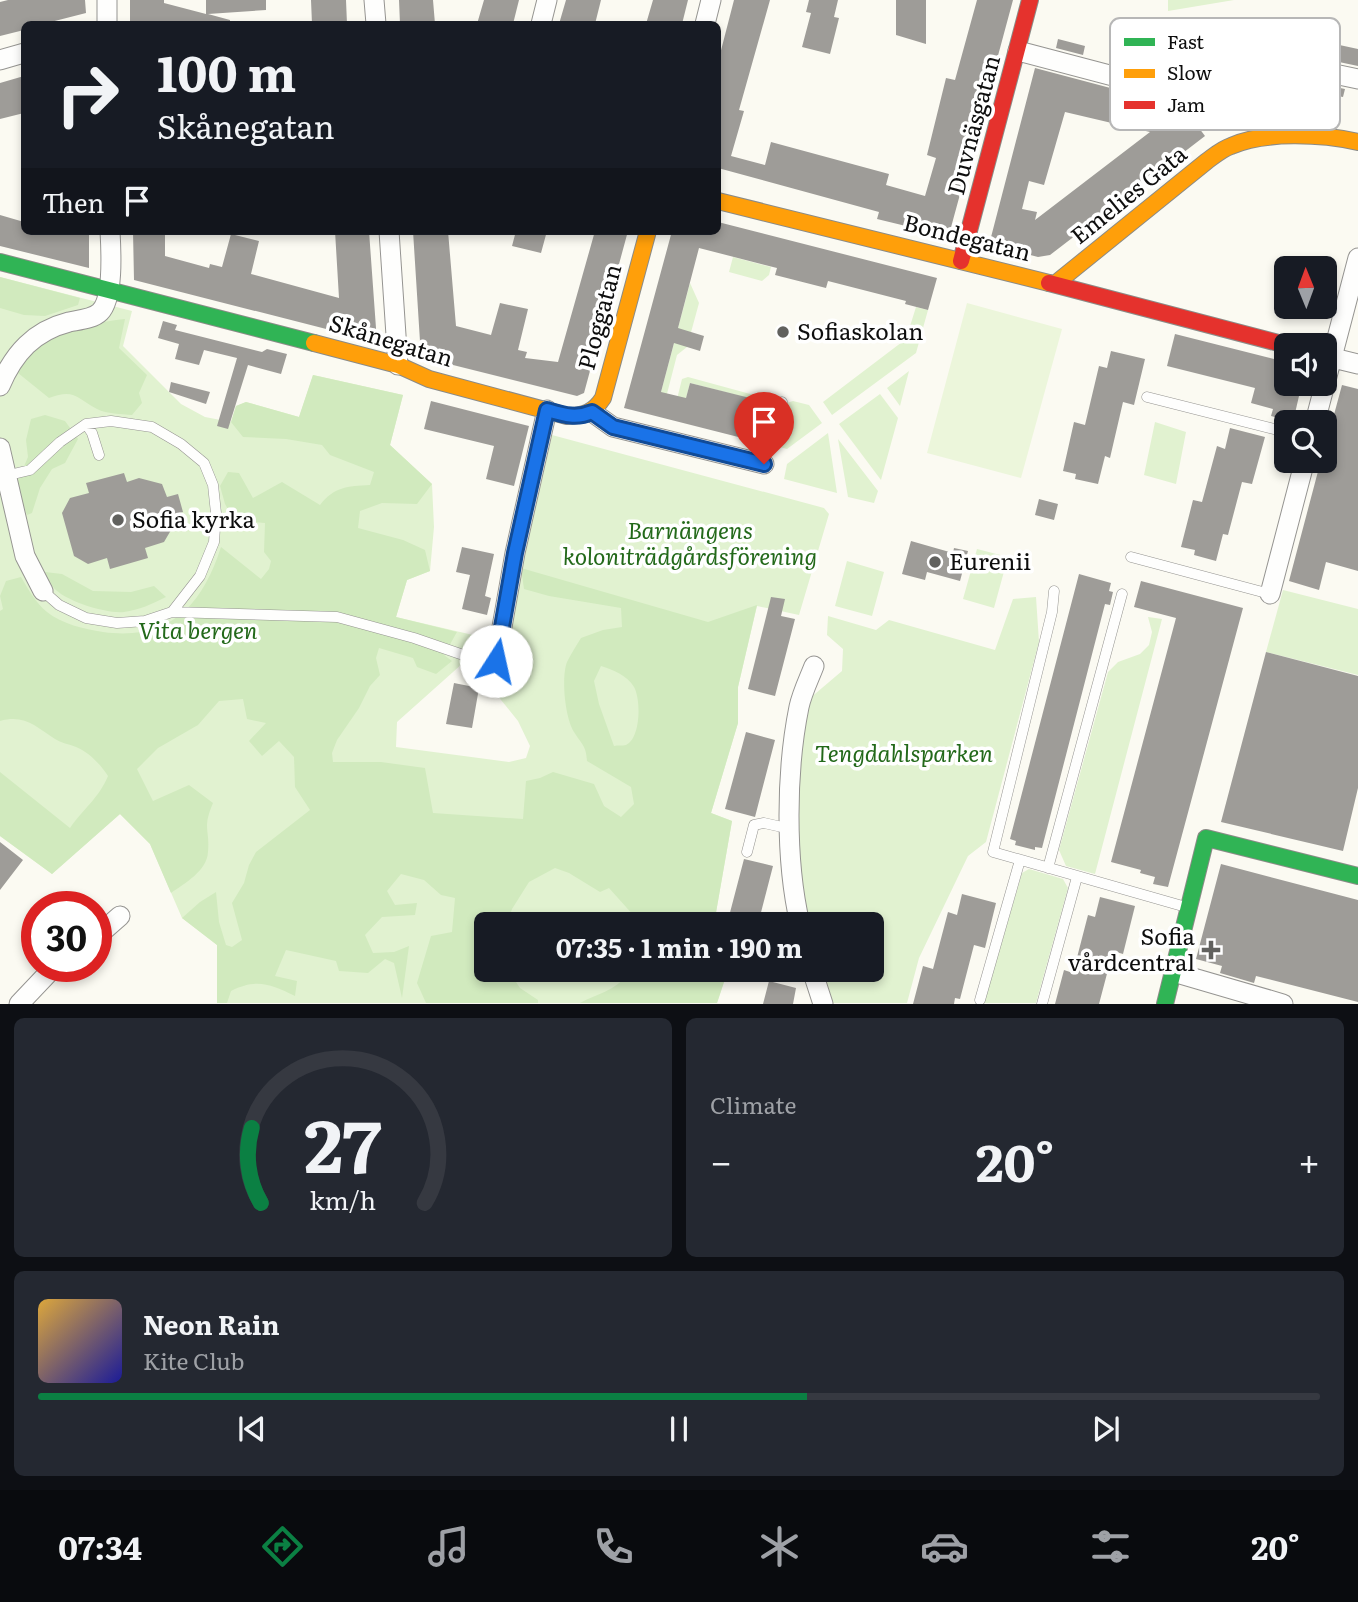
<!DOCTYPE html>
<html lang="en">
<head>
<meta charset="utf-8">
<style>
	:root { --surface:#171b24; --page:#242831; --text:#f1f3f6; --muted:#9ea1a6; --line:#363941; --accent:#0b8043 }
	body { margin:0; font-family:Literata,serif; background:var(--page); color:var(--text); height:100vh; display:flex; flex-direction:column; font-size:26px; white-space:nowrap }
	* { box-sizing:border-box; margin:0 }
	p { font-size:23px; color:var(--muted) }
	.icon { flex:none; width:38px; height:38px; fill:none; stroke:currentColor; stroke-width:2; stroke-linecap:round; stroke-linejoin:round }
	.map { position:relative; height:1004px; overflow:hidden }
	.details { display:flex; flex-direction:column; gap:14px; padding:14px; background:#0d0f14; flex:1 }
	.details>* { flex:none }
	.banner { position:absolute; left:21px; top:21px; width:700px; height:214px; border-radius:10px; box-shadow:0 4px 10px #0003; background:#171b24; color:var(--text); overflow:hidden }
	.needle { width:46px; rotate:359deg }
	.tools { position:absolute; left:1274px; top:256px; display:grid; gap:14px }
	.tools a { display:grid; place-items:center; width:63px; height:63px; border-radius:10px; background:var(--surface); box-shadow:0 4px 10px #0003; font-size:35px }
	.speed { position:absolute; left:21px; top:891px; display:flex; gap:14px; font-size:35px; font-weight:700; text-align:center }
	.speed>* { display:grid; place-content:center; width:91px; height:91px; border-radius:50%; background:var(--surface); box-shadow:0 4px 10px #0003; line-height:1 }
	.speed .limit { border:10px solid #d22; background:#fff; color:#111 }
	.pin { position:absolute; display:grid; place-items:center; width:60px; height:60px; color:#fff; margin:-72px -30px; border-radius:50% 50% 50% 0; rotate:-45deg; box-shadow:0 0 7px #0007 }
	.pin .icon { rotate:45deg }
	.me { position:absolute; width:77px; margin:-38px; rotate:10deg; stroke-linejoin:round; filter:drop-shadow(0 0 5px #0008) }
	.turn { display:flex; align-items:center; gap:24px; height:147px; padding:0 21px; font-size:32px }
	.turn .icon { width:91px; height:91px; stroke-width:2.5 }
	.turn b { display:block; font-size:49px; line-height:60px }
	.then { display:flex; align-items:center; height:66px; padding:0 21px; background:#0003; gap:14px; font-size:26px }
	.big { font-size:52px; font-weight:700; line-height:1.1 }
	.details .tile { flex:1; display:flex; flex-direction:column; justify-content:center; gap:10px; min-width:0; padding:0 24px; border-radius:10px; background:var(--page) }
	.details .dial { align-items:center; gap:0 }
	.dial svg { height:182px; overflow:visible; fill:none; stroke:var(--line); stroke-width:7; stroke-linecap:round; text-anchor:middle }
	.dial text { fill:var(--text); stroke:none }
	.song { display:flex; align-items:center; gap:21px }
	.cover { width:84px; height:84px; border-radius:10px; background:linear-gradient(135deg,hsl(40 70% 55%),hsl(240 70% 35%)) }
	.played { height:7px; border-radius:4px; background:linear-gradient(90deg,var(--accent) 60%,var(--line) 60%) }
	.keys { display:flex; justify-content:space-around; direction:ltr }
	.heat { display:flex; justify-content:space-between; align-items:center; font-size:38px; direction:ltr }
	.details .tiles { flex:1; display:grid; gap:14px; grid-template-columns:1fr 1fr }
	.tile:last-child { grid-column:span 2 }
	.trip { position:absolute; left:474px; top:912px; width:410px; height:70px; border-radius:10px; background:var(--surface); box-shadow:0 4px 10px #0003; font-weight:700; line-height:70px; text-align:center }
	.tabs { display:flex; height:112px; justify-content:space-around; align-items:center; background:#090b0e; color:var(--muted) }
	.tabs .icon { width:49px; height:49px }
	.tabs .active { color:var(--accent) }
	.tabs b { font-size:32px; color:var(--text) }
	.map>svg:first-child { display:block }
	.green { fill:#e1f2d0 }
	.forest { fill:#d1eabe; fill-rule:evenodd }
	.pitch { fill:#ecf6db }
	.building { fill:#9e9c98; fill-rule:evenodd }
	.lines { fill:none; stroke-linecap:round; stroke-linejoin:round }
	.lane-casing { stroke:#959491; stroke-width:11 }
	.street-casing { stroke:#959491; stroke-width:21 }
	.fast-casing { stroke:#8b8b87; stroke-width:18 }
	.slow-casing { stroke:#8b8b87; stroke-width:18 }
	.jam-casing { stroke:#8b8b87; stroke-width:18 }
	.lane { stroke:#fefefd; stroke-width:10 }
	.street { stroke:#fefefd; stroke-width:19 }
	.fast { stroke:#30b455; stroke-width:16 }
	.slow { stroke:#ff9f0a; stroke-width:16 }
	.jam { stroke:#e5322d; stroke-width:16 }
	.route-casing { stroke:#114b97; stroke-width:18 }
	.route { stroke:#1a73e8; stroke-width:12 }
	.poi-dot { fill:#61615e; stroke:#fff; stroke-width:2.5 }
	.labels { text-anchor:middle; stroke-width:7; stroke-linejoin:round; paint-order:stroke }
	.street-label { font-size:23px; fill:#0e0e0e; stroke:#fff }
	.poi-label { font-size:23px; fill:#0e0e0e; stroke:#fff; text-anchor:start }
	.park-label { font-size:23px; font-style:italic; fill:#23691a; stroke:#fff }
	.key { fill:#fff; stroke:#b7b7b7; stroke-width:2 }
	.key-label { font-size:19px; fill:#0e0e0e }
</style>
</head>
<body>
<div class="map">
<svg width="1358" height="1004" viewBox="0 0 1358 1004">
	<rect width="100%" height="100%" fill="#fbfaf2"/>
	<path class="green" d="M1168,0H1234L1168,11Z
		M733,257L771,267L769,275L762,281L729,272Z
		M0,277L132,311L123,346L181,404L205,417L231,422L236,406L246,402L299,417L313,375L403,395L390,445L432,484L434,527L430,571L407,580L396,617L490,639L397,722L396,747L509,762L526,758L530,746L518,721L497,695L521,568L552,435L824,508L829,514L799,615L757,606L738,687V723L711,813L732,821L714,924H486V970H728L717,1003H217V945L182,918L150,844L120,814L52,874L0,836Z
		M690,283L699,303L687,347L677,355L661,417V392Z
		M916,307L928,310L916,353L832,415L823,402L906,339Z
		M909,371L900,406L887,388Z
		M688,377L776,401L775,405L690,383L680,421L672,419L682,379Z
		M880,394L898,418L881,480L839,424Z
		M793,401L809,405L822,423L787,449L776,446L787,403Z
		M1155,422L1186,432L1176,484L1144,475Z
		M828,433L837,493L784,479L787,464Z
		M838,439L878,491L874,503L848,497Z
		M977,549L1008,557L994,608L963,599Z
		M847,561L884,572L872,616L835,606Z
		M1283,590L1358,609V675L1266,652Z
		M1036,597L1039,642L986,842L968,856L919,958L907,1003H833L823,970H872V924H809L805,912L798,851L797,773L809,699L842,671L843,649L827,635L828,616L876,630L889,620L995,650L1013,599Z
		M1148,617L1162,619L1095,874L1066,866L1059,850L1108,672L1118,662L1140,654L1149,645L1152,632Z
		M1029,869L1063,879L1068,888L1036,1003H984L1022,873Z"/>
	<path class="forest" d="M0,277L80,298L78,305L45,316L24,315L0,308Z
		M125,319L119,348L147,375L139,393L142,403L132,415C121,414 107,414 97,409C77,398 74,388 49,398L18,373C22,365 26,355 32,349C48,329 100,322 125,319Z
		M313,375L403,395L390,445L432,484L417,504L382,503L360,511L358,528L403,540L425,550L430,571L407,580L396,617L457,632L444,655L452,661L436,674L417,667L413,658L379,648L376,658L380,675L370,686L359,708L337,740L332,753L333,762H381L425,768L433,813L523,819L526,781L540,778L553,772L594,784L604,806L621,817L634,804L631,787L587,761C586,745 582,745 574,732C565,718 561,678 567,662C571,654 576,646 581,638L603,630L622,627L621,608L549,596L524,589L521,568L708,622L757,605L738,687V723L711,813L732,821L714,924H629L635,917L609,888L600,892L569,873L555,868L529,882L512,909L507,924H486V970H508L520,988L538,1000V1003H426L417,983L431,936L452,932L455,898L441,895L424,880L401,874L387,891L395,905L417,903L415,915L382,917L365,935L373,953L394,952L409,946L402,998L394,963L385,959L368,973L339,971L336,961L286,950L275,976L297,981L295,996C271,984 256,978 231,991L227,1003H217V945L182,918L200,902L216,892L219,922L226,945L232,947L242,940L232,903L244,883L249,865L256,852L310,810L295,787L294,757L279,741L262,756L249,741L266,723L247,719L243,699L219,701L198,725L158,748L137,769L153,801L189,785L213,803C202,829 210,829 208,852C207,871 185,883 171,893L150,844L120,814L52,874L0,836V772L70,828C83,809 99,798 108,776C100,764 90,753 76,747C69,744 61,743 55,739C36,727 25,714 0,721V611L3,609L0,596L6,581L21,577C28,589 36,603 47,612C62,624 84,629 103,632C168,641 202,607 221,547L261,579L269,569L271,561L264,552L265,523L234,520L225,504L220,486L228,472L239,473L253,498L282,482L320,505C334,487 347,486 370,485L374,472L330,455L322,445L286,439L243,437L231,422L236,406L246,402L299,417ZM601,666C613,670 627,675 634,687C641,699 641,738 626,745C622,746 618,745 614,746L599,704L594,681Z
		M45,415L65,421L78,439L65,463L52,469L40,488L32,513L27,515L16,485L28,457L26,440L31,419Z
		M45,572L62,574L93,591L131,592L154,586L166,597C152,604 139,610 124,612C107,614 64,601 53,587C50,583 48,577 45,572Z
		M629,970H728L717,1003H580C598,993 620,990 629,970Z"/>
	<path class="pitch" d="M967,303L1062,329L1021,478L927,453Z"/>
	<path class="building" d="M8,0H85L86,13L43,24H24V30L0,36V2Z
		M130,0H164V3L206,14V0H266V10L208,14L230,20V24H130Z
		M311,0H346L347,24H312Z
		M399,0H433L435,24H400Z
		M484,0H519L513,24H477Z
		M566,0H601L595,24H559Z
		M653,0H688L682,24H646Z
		M734,0H770L739,110L744,111L731,156L765,165L771,142L889,174L886,185L925,196L936,158L927,155L946,78L955,80L977,0H1013L989,89L980,87L959,163L968,165L950,231L943,235L877,219L879,212L718,168V62Z
		M809,0H838L834,17L839,18L830,54L802,47L811,13L806,12Z
		M896,0H926V44L896,35Z
		M1307,38L1358,49V66L1301,54Z
		M1058,39L1085,46L1083,55L1056,48Z
		M1035,68L1167,103L1178,100L1205,136L1050,255L1038,257L996,246L990,241ZM1065,112L1150,132L1035,220L1037,212L1022,209L1029,181L1044,185Z
		M24,76V113L0,119V83Z
		M1317,83L1345,89L1343,97L1315,92Z
		M0,215L24,222V231H89V268L0,246Z
		M718,222L937,278L928,310L905,304L906,301L828,281L826,288L775,275L777,268L699,248L678,328L704,336L700,351L674,343L661,392L686,398L690,383L774,404L762,443L624,408L672,231H718Z
		M133,231H165V256L209,268L210,264L222,267L231,234L259,241L251,274L339,298L335,231H369L377,342L134,280Z
		M413,231H448L456,326L491,335L500,303L528,309L518,350L527,352L525,358L558,362L595,231H628L584,393L577,396L421,357Z
		M516,231H547L541,253L512,246Z
		M163,321L177,325L175,330L262,352L267,349L287,354L281,374L248,365L228,429L217,426L237,358L204,350L199,365L175,359L179,344L158,338Z
		M1175,334L1286,362V383H1302L1293,422L1271,416L1273,409L1251,403L1255,388L1167,366Z
		M1111,351L1145,359L1134,405L1123,402L1110,458L1105,456L1098,484L1075,479L1076,474L1063,471L1074,422L1085,425L1099,366L1107,368Z
		M171,382L210,392L206,404L169,392Z
		M1342,385L1358,389V571L1326,562L1319,590L1289,581L1321,460H1325V448Z
		M431,401L529,426L514,486L486,479L494,446L424,429Z
		M1230,428L1265,437L1252,484L1242,482L1228,535L1223,534L1216,561L1194,555L1195,550L1181,547L1193,500L1202,502L1217,446L1225,449Z
		M124,473L127,482L139,478L162,484L167,497L178,494L183,512L171,515L174,525L164,542L145,548L148,558L110,569L107,558L88,564L74,556L62,513L70,498L89,493L86,483Z
		M1039,499L1058,504L1054,520L1035,515Z
		M911,541L953,553L954,548L968,551L960,581L927,572L925,580L902,574Z
		M462,547L494,554L485,596L491,598L487,615L462,609L470,575L456,572Z
		M1079,574L1111,583L1109,591L1113,592L1110,605L1105,604L1042,848L1035,847V850L1015,845L1016,841L1010,839Z
		M1141,581L1243,608L1168,887L1153,884L1155,877L1140,873L1141,870L1111,862L1176,618L1134,607Z
		M771,597L785,599L781,616L795,619L775,696L748,689Z
		M1266,652L1358,676V788L1343,851L1221,822Z
		M454,683L479,688L472,728L446,724Z
		M746,732L775,740L755,817L725,809Z
		M0,842L23,860L0,890Z
		M744,859L773,866L758,924H727Z
		M1221,864L1358,900V1002L1256,976L1254,983L1220,973L1222,966L1196,959Z
		M962,894L996,903L985,948L974,945L960,999L955,998L954,1004H913L923,966L933,969L948,912L957,915Z
		M1100,897L1135,906L1123,954L1113,951L1099,1004H1055L1064,970L1073,973L1088,915L1095,917Z
		M769,981L796,988L793,1004H763Z"/>
	<g class="lines">
		<g class="lane-casing">
			<path id="lane" d="M1147,397L1286,432
				M86,424L92,433L99,455
				M764,464L782,402
				M5,476L30,470L60,442L86,424L111,421L152,427L181,444L204,463L213,485L216,513L214,542L200,576L172,612
				M1131,557L1270,594
				M43,591L59,605L86,618L117,623L145,621L172,612L337,617L414,638L472,658L496,661
				M1054,591L1052,612L993,852L1186,907
				M747,852L754,825L764,823L791,829
				M1048,868L1122,594
				M980,1000L1020,860
				M1042,1004L1077,877"/>
		</g>
		<g class="street-casing">
			<path id="street" d="M374,0L376,24
				M107,24V0
				M541,24L547,0
				M705,24L711,0
				M1018,51L1170,91
				M0,60L24,53
				M1128,79L1157,61L1187,51L1253,57L1358,79
				M389,231L398,365
				M1325,356L1358,364
				M0,386C14,353 34,331 69,322C79,320 93,319 100,312C114,298 111,249 110,231
				M592,412L613,427L764,464
				M1315,422L1358,258
				M0,448L25,556L43,591
				M1270,594L1305,460
				M496,661L515,553L547,410
				M800,924C785,860 786,771 799,707C802,693 809,679 814,666
				M96,937L120,916
				M812,970L823,1004
				M1173,972L1283,1004
				M19,1004L55,966"/>
		</g>
		<g class="fast-casing">
			<path id="fast" d="M0,262L314,343
				M1165,1004L1206,838L1358,876"/>
		</g>
		<g class="slow-casing">
			<path id="slow" d="M718,201L1049,283
				M1055,284L1207,161C1214,156 1222,149 1231,146C1265,131 1322,134 1358,142
				M314,343L398,365L429,379L567,416C584,416 594,412 603,398L648,231"/>
		</g>
		<g class="jam-casing">
			<path id="jam" d="M961,261L1030,0
				M1049,283L1286,345"/>
		</g>
		<use href="#lane" class="lane"/>
		<use href="#street" class="street"/>
		<use href="#fast" class="fast"/>
		<use href="#slow" class="slow"/>
		<use href="#jam" class="jam"/>
	</g>
	<g class="lines">
		<g class="route-casing">
			<path id="route" d="M496,661L515,553L547,410C564,415 576,419 592,412L613,427L764,464"/>
		</g>
		<use href="#route" class="route"/>
	</g>
	<g class="poi-dot">
		<circle cx="783" cy="332" r="7"/>
		<circle cx="118" cy="520" r="7"/>
		<circle cx="935" cy="562" r="7"/>
		<path d="M1207.5 939.5h7v7h7v7h-7v7h-7v-7h-7v-7h7z"/>
	</g>
	<g class="labels">
		<g class="street-label">
			<text transform="translate(974 125) rotate(-75)" y="8">Duvnäsgatan</text>
			<text transform="translate(1129 195) rotate(-39)" y="8">Emelies Gata</text>
			<text transform="translate(967 238) rotate(14)" y="8">Bondegatan</text>
			<text transform="translate(600 317) rotate(-75)" y="8">Ploggatan</text>
			<text transform="translate(391 341) rotate(17)" y="8">Skånegatan</text>
		</g>
		<g class="poi-label">
			<text x="797" y="340">Sofiaskolan</text>
			<text x="132" y="528">Sofia kyrka</text>
			<text x="949" y="570">Eurenii</text>
			<text x="1195" y="945" text-anchor="end">Sofia<tspan x="1195" dy="26">vårdcentral</tspan></text>
		</g>
		<g class="park-label">
			<text x="690" y="539">Barnängens<tspan x="690" dy="26">koloniträdgårdsförening</tspan></text>
			<text x="198" y="639">Vita bergen</text>
			<text x="904" y="762">Tengdahlsparken</text>
		</g>
	</g>
	<rect x="1110" y="18" width="230" height="112" rx="10" class="key"/>
	<rect x="1124" y="38" width="31" height="8" fill="#30b455"/>
	<rect x="1124" y="69" width="31" height="9" fill="#ff9f0a"/>
	<rect x="1124" y="101" width="31" height="8" fill="#e5322d"/>
	<g class="key-label">
		<text x="1167" y="49">Fast</text>
		<text x="1167" y="80">Slow</text>
		<text x="1167" y="112">Jam</text>
	</g>
</svg>
<div class="tools">
<a><svg class="needle" viewBox="-14 -14 28 28"><path d="M0-13l5 13h-10z" fill="#e53935"/><path d="M0 13l5-13h-10z" fill="#9ea1a6"/></svg></a>
<a><svg class="icon" aria-label="sound" viewBox="0 0 24 24"><path d="M4 9h4l5-4v14l-5-4H4zM17 9q2 3 0 6"/></svg></a>
<a><svg class="icon" aria-label="search" viewBox="0 0 24 24"><circle cx="10" cy="10" r="6"/><path d="M15 15l6 6"/></svg></a>
</div>
<div class="speed"><div class="limit">30</div></div>
<div class="pin" style="left:764px;top:464px;background:#d93025"><svg class="icon" aria-label="arrive" viewBox="0 0 24 24"><path d="M6 21V4h12l-3 4 3 4H6"/></svg></div>
<svg class="me" style="left:496px;top:661px" viewBox="-20 -20 40 40"><circle r="19" fill="#fff"/><path d="M0-13L10 11 0 6-10 11z" fill="#1a73e8"/></svg>
<div class="trip">07:35 · 1 min · 190 m</div>
<div class="banner">
<div class="turn"><svg class="icon" aria-label="right" viewBox="0 0 24 24"><path d="M7 20v-9h11M14 6l5 5-5 5"/></svg><div><b>100 m</b>Skånegatan</div></div>
<div class="then">Then<svg class="icon" aria-label="arrive" viewBox="0 0 24 24"><path d="M6 21V4h12l-3 4 3 4H6"/></svg></div>
</div>
</div>
<section class="details">
<div class="tiles">
<div class="tile dial"><svg viewBox="0 0 100 80">
<path d="M14 69A42 42 0 1 1 86 69"/>
<path d="M14 69A42 42 0 0 1 10 36" stroke="#0b8043"/>
<text x="50" y="56" font-size="32" font-weight="700">27</text>
<text x="50" y="72" font-size="11">km/h</text>
</svg></div>
<div class="tile"><p>Climate</p>
<div class="heat"><a>−</a><b class="big">20°</b><a>+</a></div>
</div>
<div class="tile">
<div class="song"><i class="cover"></i><div><b>Neon Rain</b><p>Kite Club</p></div></div>
<div class="played"></div>
<div class="keys"><svg class="icon" aria-label="previous" viewBox="0 0 24 24"><path d="M18 5L8 12l10 7zM5 5v14"/></svg><svg class="icon" aria-label="pause" viewBox="0 0 24 24"><path d="M8 5v14M16 5v14"/></svg><svg class="icon" aria-label="next" viewBox="0 0 24 24"><path d="M6 5l10 7-10 7zM19 5v14"/></svg></div>
</div>
</div>
</section>
<nav class="tabs">
<b>07:34</b>
<svg class="icon active" aria-label="directions" viewBox="0 0 24 24"><path d="M12 3l9 9-9 9-9-9zM9 14v-3h6M13 9l2 2-2 2"/></svg>
<svg class="icon" aria-label="music" viewBox="0 0 24 24"><path d="M9 18V5l10-2v13"/><circle cx="6" cy="18" r="3"/><circle cx="16" cy="16" r="3"/></svg>
<svg class="icon" aria-label="phone" viewBox="0 0 24 24"><path d="M5 4h4l2 5-3 2q2 4 5 5l2-3 5 2v4C11 20 4 13 5 4z"/></svg>
<svg class="icon" aria-label="climate" viewBox="0 0 24 24"><path d="M12 3v18M4 7l16 10M4 17L20 7"/></svg>
<svg class="icon" aria-label="car" viewBox="0 0 24 24"><path d="M5 17H2v-5l4-1 3-4h7l3 4 3 1v5h-3M9 17h6M6 11h13"/><circle cx="7" cy="17" r="2"/><circle cx="17" cy="17" r="2"/></svg>
<svg class="icon" aria-label="filters" viewBox="0 0 24 24"><path d="M4 7h16M4 17h16"/><circle cx="9" cy="7" r="2"/><circle cx="15" cy="17" r="2"/></svg>
<b>20°</b>
</nav>
</body>
</html>
